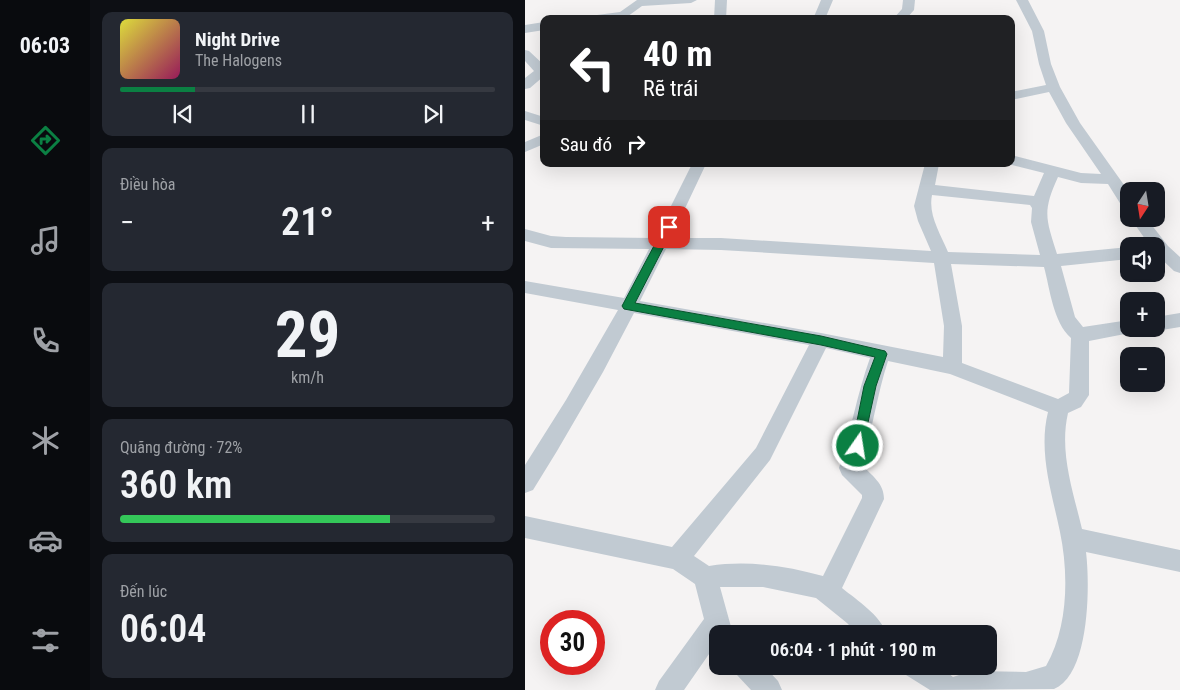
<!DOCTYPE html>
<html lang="vi">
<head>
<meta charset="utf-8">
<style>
	:root { --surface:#171b24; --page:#242831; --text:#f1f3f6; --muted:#9ea1a6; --line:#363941; --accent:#0b8043 }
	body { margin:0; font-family:"Roboto Condensed",sans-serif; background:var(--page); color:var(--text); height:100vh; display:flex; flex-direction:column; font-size:19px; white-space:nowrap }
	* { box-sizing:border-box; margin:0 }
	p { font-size:16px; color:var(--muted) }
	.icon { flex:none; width:28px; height:28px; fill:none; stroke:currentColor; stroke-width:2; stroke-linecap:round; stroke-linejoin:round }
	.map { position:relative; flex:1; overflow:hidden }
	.drawer { display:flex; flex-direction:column; gap:12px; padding:12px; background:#0d0f14; width:435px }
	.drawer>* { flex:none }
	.banner { position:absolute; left:15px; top:15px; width:475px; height:152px; border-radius:10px; box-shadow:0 5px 20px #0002; background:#202124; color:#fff; overflow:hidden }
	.needle { width:32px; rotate:192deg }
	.fabs { position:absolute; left:595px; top:182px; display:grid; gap:10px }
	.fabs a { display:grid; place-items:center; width:45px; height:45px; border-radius:10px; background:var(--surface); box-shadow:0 5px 20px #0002; font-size:25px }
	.speed { position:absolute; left:15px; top:610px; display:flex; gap:10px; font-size:25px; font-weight:700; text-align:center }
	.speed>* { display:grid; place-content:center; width:65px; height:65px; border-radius:50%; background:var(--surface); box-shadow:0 5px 20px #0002; line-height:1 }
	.speed .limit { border:8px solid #d22; background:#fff; color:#111 }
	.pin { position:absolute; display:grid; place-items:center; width:42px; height:42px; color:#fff; margin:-21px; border-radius:10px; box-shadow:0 2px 8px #0006 }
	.me { position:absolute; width:55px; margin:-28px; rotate:13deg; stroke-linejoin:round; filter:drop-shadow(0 0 4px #0008) }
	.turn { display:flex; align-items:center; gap:18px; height:105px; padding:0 20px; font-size:22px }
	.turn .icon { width:65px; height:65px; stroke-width:2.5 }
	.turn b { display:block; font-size:35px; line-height:42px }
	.then { display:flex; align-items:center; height:48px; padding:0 20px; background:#0003; gap:10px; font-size:19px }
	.big { font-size:38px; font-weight:600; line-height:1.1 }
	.drawer .tile { flex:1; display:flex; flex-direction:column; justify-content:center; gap:8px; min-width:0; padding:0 18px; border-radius:10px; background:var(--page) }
	.drawer .dial { align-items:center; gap:0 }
	.dial b { font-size:65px; line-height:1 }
	.song { display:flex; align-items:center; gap:15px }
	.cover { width:60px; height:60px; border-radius:8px; background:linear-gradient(135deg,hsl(60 70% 55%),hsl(330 70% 35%)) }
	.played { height:5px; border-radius:2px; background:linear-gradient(90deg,var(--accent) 20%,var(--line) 20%) }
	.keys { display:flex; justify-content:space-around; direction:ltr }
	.heat { display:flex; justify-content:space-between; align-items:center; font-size:28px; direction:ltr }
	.charge { height:8px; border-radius:4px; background:linear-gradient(90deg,#34c759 72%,var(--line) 0) }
	.trip { position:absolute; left:184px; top:625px; width:288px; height:50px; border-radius:10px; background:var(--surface); box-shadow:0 5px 20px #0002; font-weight:600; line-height:50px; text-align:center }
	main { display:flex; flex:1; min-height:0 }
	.tab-bar { display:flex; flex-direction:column; width:90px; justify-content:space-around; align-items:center; background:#090b0e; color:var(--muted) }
	.tab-bar .icon { width:35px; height:35px }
	.tab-bar .selected { color:var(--accent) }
	.tab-bar b { font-size:22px; color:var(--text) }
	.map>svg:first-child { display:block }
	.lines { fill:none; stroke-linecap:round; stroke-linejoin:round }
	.minor { fill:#c1cad2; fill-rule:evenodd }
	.route { fill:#0b8043; stroke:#07532c }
</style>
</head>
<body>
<main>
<nav class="tab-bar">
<b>06:03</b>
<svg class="icon selected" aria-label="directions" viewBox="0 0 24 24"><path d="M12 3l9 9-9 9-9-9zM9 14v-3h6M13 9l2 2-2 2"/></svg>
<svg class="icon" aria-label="music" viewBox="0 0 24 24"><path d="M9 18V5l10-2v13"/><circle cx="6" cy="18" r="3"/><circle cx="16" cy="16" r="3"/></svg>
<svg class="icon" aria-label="phone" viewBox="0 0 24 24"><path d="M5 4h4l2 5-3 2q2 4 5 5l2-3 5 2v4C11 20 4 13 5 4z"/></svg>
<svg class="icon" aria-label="climate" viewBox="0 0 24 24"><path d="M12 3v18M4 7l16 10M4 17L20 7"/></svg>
<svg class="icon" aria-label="car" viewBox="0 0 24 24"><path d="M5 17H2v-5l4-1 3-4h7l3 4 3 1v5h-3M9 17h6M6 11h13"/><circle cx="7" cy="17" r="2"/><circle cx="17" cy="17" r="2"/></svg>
<svg class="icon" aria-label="filters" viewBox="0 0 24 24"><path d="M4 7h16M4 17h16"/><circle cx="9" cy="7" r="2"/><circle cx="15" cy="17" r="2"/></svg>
</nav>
<section class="drawer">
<div class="tile">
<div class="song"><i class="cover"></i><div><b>Night Drive</b><p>The Halogens</p></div></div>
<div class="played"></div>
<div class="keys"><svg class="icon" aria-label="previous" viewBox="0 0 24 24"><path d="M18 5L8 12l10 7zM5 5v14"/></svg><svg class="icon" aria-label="pause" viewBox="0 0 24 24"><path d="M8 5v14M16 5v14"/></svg><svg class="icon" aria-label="next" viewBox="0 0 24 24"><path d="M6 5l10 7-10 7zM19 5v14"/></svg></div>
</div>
<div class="tile"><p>Điều hòa</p>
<div class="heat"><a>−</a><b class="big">21°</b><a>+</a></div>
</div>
<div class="tile dial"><b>29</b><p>km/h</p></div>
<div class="tile"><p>Quãng đường · 72%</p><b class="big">360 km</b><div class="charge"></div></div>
<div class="tile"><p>Đến lúc</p><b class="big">06:04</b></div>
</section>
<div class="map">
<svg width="655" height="690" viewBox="0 0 655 690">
	<rect width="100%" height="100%" fill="#f5f3f3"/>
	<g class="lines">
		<path class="minor" d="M112,0H172L166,3L117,6L99,19H66L72,15L95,12Z
			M190,0H202L201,19H189Z
			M296,0H308L300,19H288Z
			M378,0H390L389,10L381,19H368L377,9Z
			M491,0H503L519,31L526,64L535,87L555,123L604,192V209L598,208L583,184L556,183L533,177C517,212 521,219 532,254L604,247V259L536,266L550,317L558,327L604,320V329H612L610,332L564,341V395L556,407L543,413C534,452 548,491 557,529L655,550V572L561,552C565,585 565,674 529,689L405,690L381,675L377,666H414L428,677L446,671L501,672L521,666C543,628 544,575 535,532C527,493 513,453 523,412L425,374L363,361C352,395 347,431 337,465C347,476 359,483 359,499L317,588C333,601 354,614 362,634H333L322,623L291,598L238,587H195L208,634H192V645L191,644L159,690H130L134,681L179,619L170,584L148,569L0,538V516L147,547L231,448L284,345L109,313L78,372L32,451L8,490L0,493V465L41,400L93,310L0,293V281L99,298L124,249L26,248L0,241V229L26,236L41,237L130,238L167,164H181L146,238H196L406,251L393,221L389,206L400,164H414L410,185L509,196L519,173L483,164H486V155L556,173L576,174L541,123L524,92L486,100V92L521,85L514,64L507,31ZM407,195L505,205L507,208L506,222L515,255L423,252C415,233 403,215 407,195ZM141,249L196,250L409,263L419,326L418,357L296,333L115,301ZM426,264L519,267C525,289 528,322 546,338L544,393L533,399L437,363V326ZM301,348L345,358C332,394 326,431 314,468L317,475L337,495V498L298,576C261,566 223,560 184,566L169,556L245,460Z
			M19,22V30L0,33V25Z
			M0,50L4,51L19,65V76L5,88L0,89V78L9,71L0,61Z
			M0,111L19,117V126L0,120Z
			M19,134V144L0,152V142Z
			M606,219H622L643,246L655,257V273L649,271L631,254V246H625Z
			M655,313V327L631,331L624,329H631V317Z
			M208,666H239L253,681L257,690H226L212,675Z"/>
	</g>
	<path class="route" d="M144,224L149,227L110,303L296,336L360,351L362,354L351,386L337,450L333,452L329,450L327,446L339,386L350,357L296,345L99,309L97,306L139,227Z"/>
</svg>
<div class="fabs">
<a><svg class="needle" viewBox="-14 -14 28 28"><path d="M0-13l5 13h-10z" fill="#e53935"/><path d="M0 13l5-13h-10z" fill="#9ea1a6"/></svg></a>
<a><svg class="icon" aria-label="sound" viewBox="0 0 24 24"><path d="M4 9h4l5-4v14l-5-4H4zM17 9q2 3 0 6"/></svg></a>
<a>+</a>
<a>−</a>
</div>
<div class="speed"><div class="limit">30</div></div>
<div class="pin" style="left:144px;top:227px;background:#d93025"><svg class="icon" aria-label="arrive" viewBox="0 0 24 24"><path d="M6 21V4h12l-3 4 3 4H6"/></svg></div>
<svg class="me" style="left:333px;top:446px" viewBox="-20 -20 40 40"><circle r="17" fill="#0b8043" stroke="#fff" stroke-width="3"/><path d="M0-11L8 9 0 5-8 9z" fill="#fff"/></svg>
<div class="trip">06:04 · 1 phút · 190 m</div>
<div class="banner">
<div class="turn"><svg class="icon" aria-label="left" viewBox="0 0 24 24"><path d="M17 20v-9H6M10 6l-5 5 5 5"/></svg><div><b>40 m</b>Rẽ trái</div></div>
<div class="then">Sau đó<svg class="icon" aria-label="right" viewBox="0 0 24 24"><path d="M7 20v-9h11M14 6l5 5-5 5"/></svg></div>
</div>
</div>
</main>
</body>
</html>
